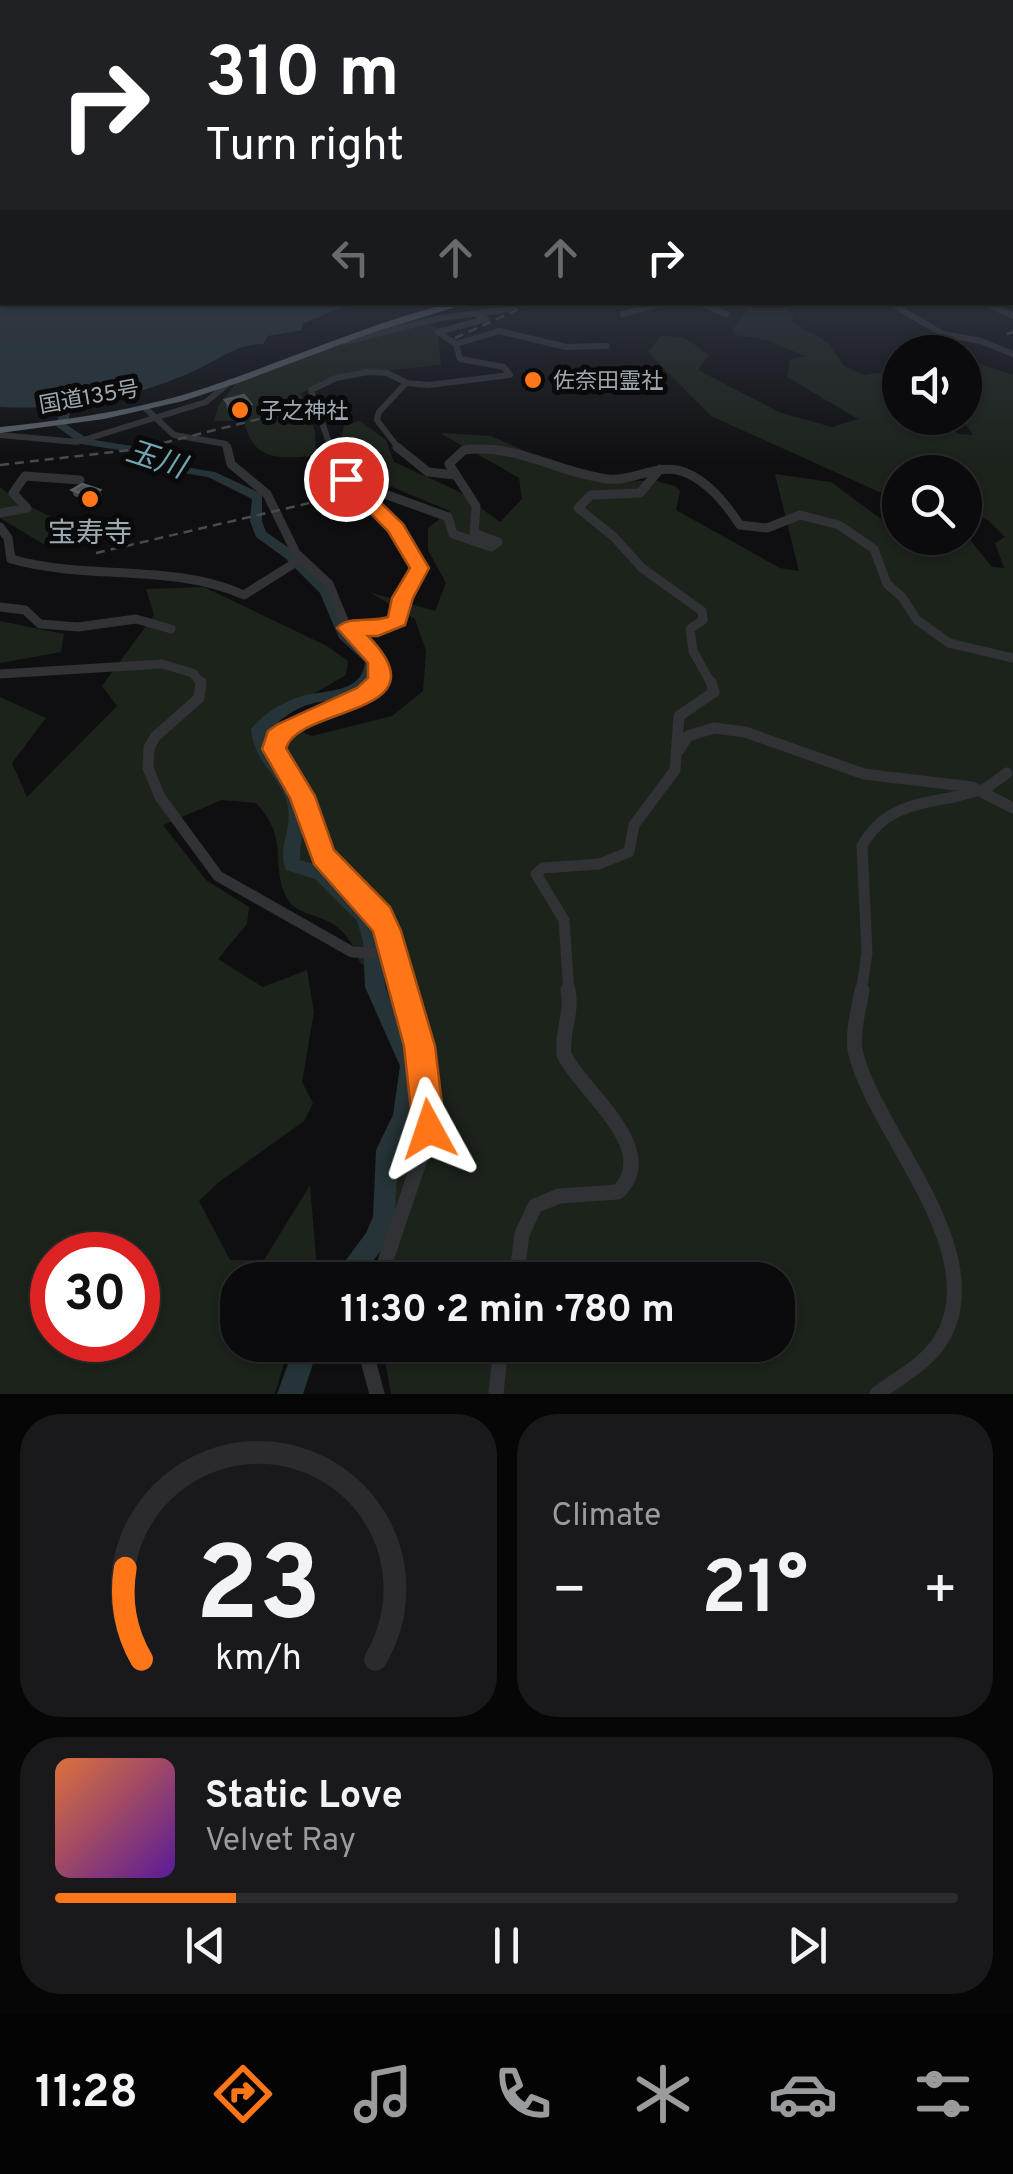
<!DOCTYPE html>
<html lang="en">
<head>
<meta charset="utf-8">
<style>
	:root { --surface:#0b0b0d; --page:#19191b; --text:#f1f3f6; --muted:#9a9b9d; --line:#2b2b2e; --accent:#ff7618 }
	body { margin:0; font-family:Overpass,"Noto Sans JP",sans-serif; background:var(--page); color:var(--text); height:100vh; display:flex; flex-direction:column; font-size:38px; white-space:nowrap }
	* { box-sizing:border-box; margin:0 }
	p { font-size:32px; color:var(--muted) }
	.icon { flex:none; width:55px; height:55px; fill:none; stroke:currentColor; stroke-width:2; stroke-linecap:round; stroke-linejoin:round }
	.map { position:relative; height:1394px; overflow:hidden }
	.panel { display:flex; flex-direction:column; gap:20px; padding:20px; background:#060607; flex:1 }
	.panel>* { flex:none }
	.hud { position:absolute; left:0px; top:0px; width:1015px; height:305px; box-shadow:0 2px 8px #0004,0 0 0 2px var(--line); background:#202124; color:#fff; overflow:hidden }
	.fabs { position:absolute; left:882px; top:335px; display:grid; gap:20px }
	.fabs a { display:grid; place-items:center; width:100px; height:100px; border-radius:50%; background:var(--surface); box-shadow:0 2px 8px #0004,0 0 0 2px var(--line); font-size:50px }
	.speed { position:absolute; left:30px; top:1232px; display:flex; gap:20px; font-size:50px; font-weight:700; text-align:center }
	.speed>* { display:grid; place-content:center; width:130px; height:130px; border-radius:50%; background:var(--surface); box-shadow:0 2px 8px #0004,0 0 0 2px var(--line); line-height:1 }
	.speed .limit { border:15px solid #d22; background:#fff; color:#111 }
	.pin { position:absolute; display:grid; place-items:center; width:85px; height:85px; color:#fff; margin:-42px; border:5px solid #fff; border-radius:50%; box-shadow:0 2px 10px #0007 }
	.me { position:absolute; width:110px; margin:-55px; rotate:355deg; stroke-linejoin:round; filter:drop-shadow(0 0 8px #0008) }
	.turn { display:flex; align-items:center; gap:35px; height:210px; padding:0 40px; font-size:45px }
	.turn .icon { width:130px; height:130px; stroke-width:2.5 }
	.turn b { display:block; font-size:70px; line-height:85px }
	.lanes { display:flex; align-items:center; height:95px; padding:0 40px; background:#0003; justify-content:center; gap:50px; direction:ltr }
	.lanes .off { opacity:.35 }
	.big { font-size:75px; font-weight:700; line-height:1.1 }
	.panel .widget { flex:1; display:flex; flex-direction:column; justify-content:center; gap:15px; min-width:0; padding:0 35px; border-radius:40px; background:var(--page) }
	.panel .dial { align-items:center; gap:0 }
	.dial svg { height:260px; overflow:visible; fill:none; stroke:var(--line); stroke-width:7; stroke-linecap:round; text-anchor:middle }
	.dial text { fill:var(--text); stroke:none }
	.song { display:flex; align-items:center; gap:30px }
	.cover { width:120px; height:120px; border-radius:15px; background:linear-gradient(135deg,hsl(20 70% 55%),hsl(270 70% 35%)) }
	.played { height:10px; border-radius:5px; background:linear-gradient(90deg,var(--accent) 20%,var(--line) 20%) }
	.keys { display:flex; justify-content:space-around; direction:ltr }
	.heat { display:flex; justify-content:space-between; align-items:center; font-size:55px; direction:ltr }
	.panel .tiles { flex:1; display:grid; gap:20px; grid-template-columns:1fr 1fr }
	.widget:last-child { grid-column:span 2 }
	.trip { position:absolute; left:220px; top:1262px; width:575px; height:100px; border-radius:40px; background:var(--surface); box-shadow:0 2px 8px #0004,0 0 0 2px var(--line); font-weight:700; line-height:100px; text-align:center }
	.tab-bar { display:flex; height:160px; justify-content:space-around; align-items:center; background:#040405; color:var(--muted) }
	.tab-bar .icon { width:70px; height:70px }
	.tab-bar .on { color:var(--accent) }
	.tab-bar b { font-size:45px; color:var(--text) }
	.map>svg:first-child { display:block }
	.green { fill:#1c231b; fill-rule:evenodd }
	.water { fill:#263438 }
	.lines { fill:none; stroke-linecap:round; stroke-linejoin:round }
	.river { fill:#263438; fill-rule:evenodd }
	.minor-far3 { stroke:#303236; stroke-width:6 }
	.minor-far2 { stroke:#303236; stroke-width:9 }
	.minor-far1 { stroke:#303236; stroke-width:11 }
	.minor { stroke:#303236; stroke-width:15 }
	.highway { fill:#5b6167; fill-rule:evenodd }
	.rail { stroke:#464b4f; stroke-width:2.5; stroke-dasharray:9 6; stroke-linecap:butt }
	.minor-bridge { stroke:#303236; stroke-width:11 }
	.wall { fill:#424549 }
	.shaded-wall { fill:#292b2e }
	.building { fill:#4c5054; stroke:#595e63; stroke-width:2.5 }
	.route { fill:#ff7618; stroke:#a64d10; stroke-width:2.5 }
	.poi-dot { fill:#ff7618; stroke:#0a0a0b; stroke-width:4 }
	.labels { text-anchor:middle; stroke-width:10; stroke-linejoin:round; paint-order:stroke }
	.far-poi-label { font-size:22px; fill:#9eaab3; stroke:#0a0a0b; text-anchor:start }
	.far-street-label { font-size:22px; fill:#9eaab3; stroke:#0a0a0b }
	.poi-label { font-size:28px; fill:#9eaab3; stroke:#0a0a0b }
	.water-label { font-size:30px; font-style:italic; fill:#70a5b3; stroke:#0a0a0b }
</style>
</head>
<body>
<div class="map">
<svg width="1013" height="1394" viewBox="0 0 1013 1394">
	<rect width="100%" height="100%" fill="#0f0f11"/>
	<path class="green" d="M749,307L785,308L794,317L791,321L828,343L844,366L864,375L900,370V383L881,390L900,399V418H929L959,434L973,435L961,418H965V364L971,361L1013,375V1394H391L382,1345H778V1280H378V1258L418,1080L380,974L360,963C342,905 300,924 287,898C269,863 291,842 256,803L222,800L163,825L206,880L249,907L247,924L218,959L263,987L307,970L314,1012L302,1082L313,1103L304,1121L219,1182L199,1201L230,1260H264L310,1185L317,1268L310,1280H238V1345H289L275,1394H0V697L46,718L12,763L27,797L117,706L102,686L154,615L146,589L204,587L327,646L348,661L346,675L271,719L312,736L392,716L423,691L426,651L415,619L369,592L435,611L446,583L428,550V528L450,511L363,475L340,443L344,426L360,421L386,440L394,462L458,491L500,522L522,499L519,478L440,433L491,436L591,480L656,481L675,486L680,491L676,510L780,568L799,571L775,474L831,482L900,533V538L967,536L992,567L1004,568L995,543L1005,537L989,521L965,507V472H900V495L879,492L711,416L648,352L661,336L683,337L709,355L698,370L781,413L832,427L858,419L787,377L790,360L805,356L767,340L735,335L733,329ZM52,1255H138V1340H52Z
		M421,316L437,328L441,365L351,374L301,393L315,431L316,456C279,458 254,463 244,421H214L218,406L236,383L365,333Z
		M0,487L15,499L76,529L43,544L0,518Z
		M0,621L64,634L61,652L0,663Z"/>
	<path class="water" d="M0,268L2,302L382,303C370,307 363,306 350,307C334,308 318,318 303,324L302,330L268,336L263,344C236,343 211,365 185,375C128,399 62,411 0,407Z"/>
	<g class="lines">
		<path class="river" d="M67,402L72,405L67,425L88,439L145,448L166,464L215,472L262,494V521L266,532L295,552L331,588L350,633L379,660C377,703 337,696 307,705C292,710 279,721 267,731C269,760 296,776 304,803C309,821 299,841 300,860L327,868L371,911L381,941L385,987L420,1066L414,1116L398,1151L395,1217L382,1249L359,1280H333L337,1272L366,1233L373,1217L376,1150L393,1115L400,1066L365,987L363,941L357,921L315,879L286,870C277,848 292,830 288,807C284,779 254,764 251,729C263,714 281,703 299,697C323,689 362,695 365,662L339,638L320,593L285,558L256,537L250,521L252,499L208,477L159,469L138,453L81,444L56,426L62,405Z
			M295,1345H319L303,1394H277Z"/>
		<path class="minor-far3" d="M698,302L726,314
			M888,302L943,334L981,341L1013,354
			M983,302L1013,316
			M623,314L668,302
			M344,342L441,318L503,310L523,302
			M456,344L499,331L566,347L607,346
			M456,344L438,332L486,319L478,316
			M145,408L174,435L226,444L227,449
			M0,435L77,442L206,402L230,382
			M331,449L311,390L336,378L368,372L387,373L407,383L429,385L510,375L504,367L460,359L456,344
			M399,449L377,420L379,412L406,383
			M472,449H503"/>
		<path class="minor-far2" d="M227,447L231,464L267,494L296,553L329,584L347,628L374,653L382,669L373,685
			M329,447L349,486L385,515L420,564L402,598L398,621L378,629L347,628
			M397,447L428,472L455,475
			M148,461L174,472
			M660,469L640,493L591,495L578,508L614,537L642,568L702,611L703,620L690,629L693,651L712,685
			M346,480L448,517L453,534L491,547L498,542L474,533L476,506L449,464L464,450C517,443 557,473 608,479C633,482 659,462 684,472C708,481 726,504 740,525L767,528L800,515L839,525L874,549L887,584L902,597L917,620L949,643L1013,658
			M0,513L27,508L13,493L25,476L80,480
			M0,527L8,538L11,559C88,581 175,563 244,595L301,559
			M0,607L25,610L40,624L78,627L136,619L171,629
			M0,674L162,664L193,673L202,685"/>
		<path class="minor-far1" d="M201,682L199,698L155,737L149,748L148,768L160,797L218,876L352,952L394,954
			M375,682C348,711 306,714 276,738L274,749L302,796L323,856L380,916L406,993
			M679,750L688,736L714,728L745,732L864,774L972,787L1013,808
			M569,993L564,920L536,874L543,868L599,864L629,852L634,825L675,770L679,716L714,692L711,682
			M861,993L867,953L862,846C882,809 915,804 954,797"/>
		<path class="minor" d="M862,990C859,1008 852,1033 855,1050C872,1130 995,1252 941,1340C927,1363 898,1378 877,1394
			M379,1280L428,1136L420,1046L406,990
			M516,1280L522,1234L535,1206L559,1196L618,1192C662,1149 583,1093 564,1055C561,1032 573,1013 568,990
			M364,1345L377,1394
			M496,1394L501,1345"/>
		<path class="highway" d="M455,302H472L371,333L241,382L183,401L104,419L0,433V427C68,420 137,410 202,389C287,361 368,323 455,302Z"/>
		<path class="rail" d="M1007,334L1013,332
			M455,338L534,302
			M0,465L139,449L275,415
			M96,553L318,501"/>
		<path class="minor-bridge" d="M954,797L985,789L1007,773"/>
	</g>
	<path class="wall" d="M225,400L251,404L253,412L234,417L227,408Z
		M72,490H100L102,495L93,502L74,496Z"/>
	<path class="shaded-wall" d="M541,378V383L530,384V379Z
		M251,404L253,412L234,417L233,409Z
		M100,490L102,495L93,502L91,497Z"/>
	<path class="building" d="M537,371L541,378L530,379L526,372Z
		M244,395L251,404L233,409L225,400Z
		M82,484L100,490L91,497L72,490Z"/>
	<linearGradient id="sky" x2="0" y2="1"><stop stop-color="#080809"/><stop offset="0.58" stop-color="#313743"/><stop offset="1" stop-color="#313743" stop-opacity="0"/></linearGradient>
	<rect width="1013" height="463" fill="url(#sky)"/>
	<path class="route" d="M346,474L352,475L403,524L429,568L413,598L405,625L378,636H368C447,716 300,705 286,748L315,796L334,850L390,907L401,931L435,1046L445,1129L440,1141L429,1145L418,1141L413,1129L404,1046L373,931L314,864L290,798L262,749L268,731L278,724L357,688L368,678V663L337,628C348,615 372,623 388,617L392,598L410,568L388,531L337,479Z"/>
	<g class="poi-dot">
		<circle cx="533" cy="380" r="10"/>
		<circle cx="240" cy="410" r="10"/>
		<circle cx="90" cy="499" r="10"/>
	</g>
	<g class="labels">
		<g class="far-poi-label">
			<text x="553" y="388">佐奈田霊社</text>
			<text x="260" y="418">子之神社</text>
		</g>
		<g class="far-street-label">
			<text transform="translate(89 396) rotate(-10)" y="8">国道135号</text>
		</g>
		<g class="poi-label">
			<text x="90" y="542">宝寿寺</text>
		</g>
		<g class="water-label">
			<text transform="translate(156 459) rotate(18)" y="10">玉川</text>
		</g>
	</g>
</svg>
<div class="fabs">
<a><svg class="icon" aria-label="sound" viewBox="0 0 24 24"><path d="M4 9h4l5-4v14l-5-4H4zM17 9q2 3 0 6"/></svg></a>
<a><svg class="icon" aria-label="search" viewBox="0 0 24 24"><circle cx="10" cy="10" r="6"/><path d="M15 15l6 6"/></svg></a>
</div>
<div class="speed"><div class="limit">30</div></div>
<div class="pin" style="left:346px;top:479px;background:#d93025"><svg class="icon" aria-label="arrive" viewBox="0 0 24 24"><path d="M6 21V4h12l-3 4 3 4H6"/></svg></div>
<svg class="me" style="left:429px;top:1129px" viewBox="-20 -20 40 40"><path d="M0-17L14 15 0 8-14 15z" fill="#ff7618" stroke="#fff" stroke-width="4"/></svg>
<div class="trip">11:30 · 2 min · 780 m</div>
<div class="hud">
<div class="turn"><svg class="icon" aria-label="right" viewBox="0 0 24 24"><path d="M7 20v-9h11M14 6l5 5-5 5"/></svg><div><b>310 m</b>Turn right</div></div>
<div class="lanes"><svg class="icon off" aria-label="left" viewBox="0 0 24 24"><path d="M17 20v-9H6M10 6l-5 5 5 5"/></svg><svg class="icon off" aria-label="ahead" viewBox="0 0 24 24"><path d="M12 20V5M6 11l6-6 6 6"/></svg><svg class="icon off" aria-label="ahead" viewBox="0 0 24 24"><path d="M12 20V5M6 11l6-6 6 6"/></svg><svg class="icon" aria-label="right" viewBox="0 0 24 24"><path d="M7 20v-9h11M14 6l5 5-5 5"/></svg></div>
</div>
</div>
<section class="panel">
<div class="tiles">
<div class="widget dial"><svg viewBox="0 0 100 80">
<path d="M14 69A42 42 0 1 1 86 69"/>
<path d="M14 69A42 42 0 0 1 9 41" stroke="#ff7618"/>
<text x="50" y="56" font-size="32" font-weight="700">23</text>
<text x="50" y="72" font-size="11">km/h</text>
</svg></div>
<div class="widget"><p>Climate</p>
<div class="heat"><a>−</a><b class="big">21°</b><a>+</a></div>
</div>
<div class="widget">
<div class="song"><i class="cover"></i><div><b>Static Love</b><p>Velvet Ray</p></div></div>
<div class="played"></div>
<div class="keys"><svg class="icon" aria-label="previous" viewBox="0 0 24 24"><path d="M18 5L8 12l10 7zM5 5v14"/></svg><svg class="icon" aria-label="pause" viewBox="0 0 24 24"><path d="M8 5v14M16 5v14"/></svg><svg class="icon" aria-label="next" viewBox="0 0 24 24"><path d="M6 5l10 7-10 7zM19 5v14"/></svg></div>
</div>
</div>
</section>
<nav class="tab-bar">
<b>11:28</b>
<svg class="icon on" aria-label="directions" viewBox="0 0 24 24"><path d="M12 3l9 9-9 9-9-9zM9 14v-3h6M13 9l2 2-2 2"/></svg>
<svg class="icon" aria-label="music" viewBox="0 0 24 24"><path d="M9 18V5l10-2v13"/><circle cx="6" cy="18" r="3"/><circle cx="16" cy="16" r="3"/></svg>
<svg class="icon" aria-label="phone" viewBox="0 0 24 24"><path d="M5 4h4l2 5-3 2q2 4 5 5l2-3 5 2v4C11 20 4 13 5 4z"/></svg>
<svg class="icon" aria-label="climate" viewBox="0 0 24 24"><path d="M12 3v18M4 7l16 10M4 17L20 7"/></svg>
<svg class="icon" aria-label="car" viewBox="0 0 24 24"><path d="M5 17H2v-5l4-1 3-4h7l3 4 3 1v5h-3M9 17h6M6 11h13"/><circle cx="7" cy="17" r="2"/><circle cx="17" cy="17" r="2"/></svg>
<svg class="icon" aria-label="filters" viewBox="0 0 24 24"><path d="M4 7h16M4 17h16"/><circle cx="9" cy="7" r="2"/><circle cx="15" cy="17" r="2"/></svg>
</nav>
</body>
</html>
